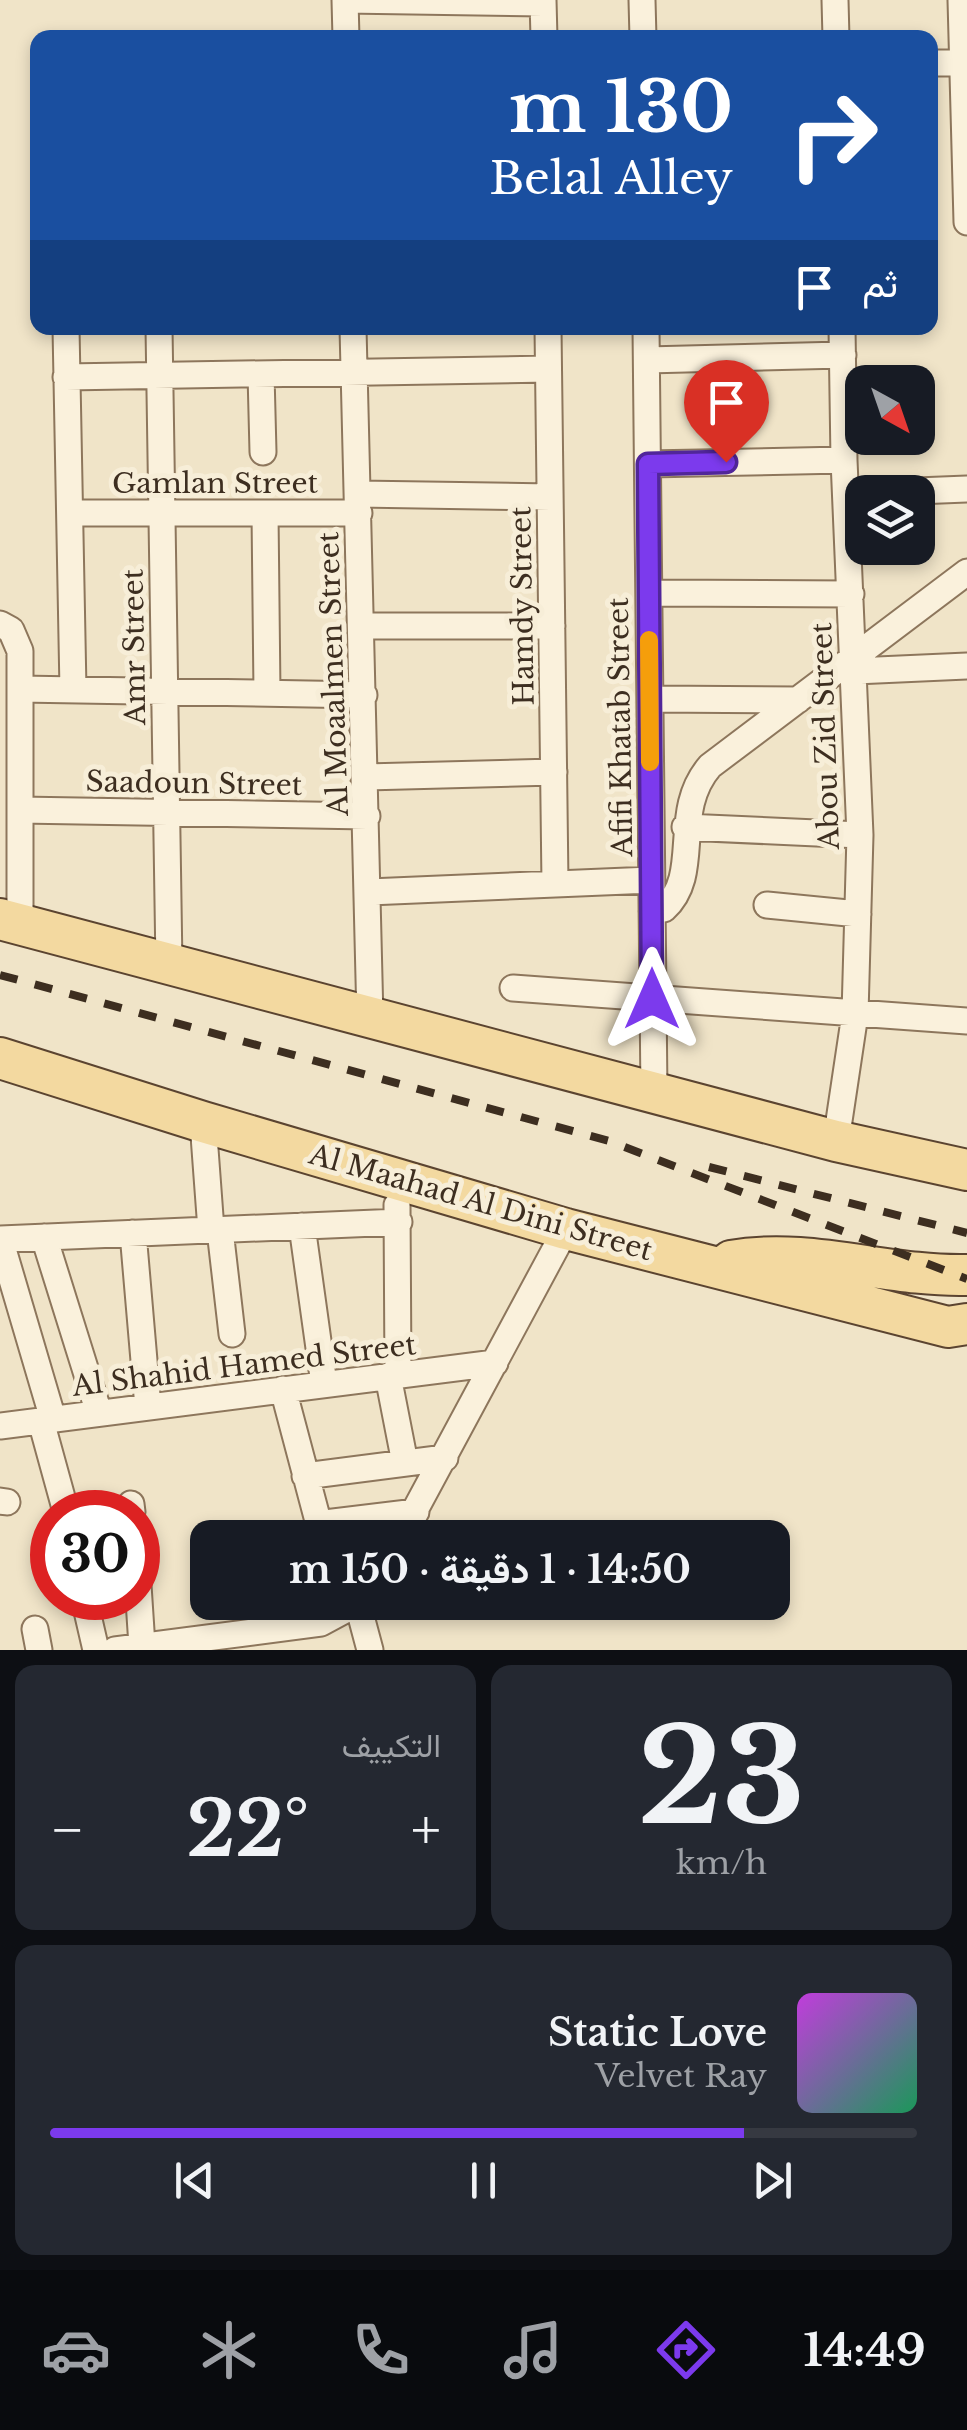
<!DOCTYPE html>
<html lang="ar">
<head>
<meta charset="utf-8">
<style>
	:root { --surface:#171b24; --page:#242831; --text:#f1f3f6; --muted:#9ea1a6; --line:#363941; --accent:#7c3aed }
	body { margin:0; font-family:"Libre Baskerville",Vazirmatn,serif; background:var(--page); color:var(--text); direction:rtl; height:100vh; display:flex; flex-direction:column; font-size:38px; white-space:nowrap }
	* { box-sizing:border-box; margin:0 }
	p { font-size:32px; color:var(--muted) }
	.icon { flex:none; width:55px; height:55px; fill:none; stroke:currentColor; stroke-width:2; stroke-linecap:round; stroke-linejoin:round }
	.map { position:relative; height:1650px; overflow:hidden; direction:ltr }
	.drawer { display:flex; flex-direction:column; gap:15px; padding:15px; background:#0d0f14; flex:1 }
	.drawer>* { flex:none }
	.hud { position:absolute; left:30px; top:30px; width:908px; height:305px; border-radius:20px; box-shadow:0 5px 15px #0003; direction:rtl; background:#1a4fa0; color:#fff; overflow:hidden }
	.needle { width:65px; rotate:140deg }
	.fabs { position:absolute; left:845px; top:365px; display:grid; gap:20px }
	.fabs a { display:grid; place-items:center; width:90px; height:90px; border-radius:20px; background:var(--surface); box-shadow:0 5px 15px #0003; font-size:50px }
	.speed { position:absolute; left:30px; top:1490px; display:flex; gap:20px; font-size:50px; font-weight:700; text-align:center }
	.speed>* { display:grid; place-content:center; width:130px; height:130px; border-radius:50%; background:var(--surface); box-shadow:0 5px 15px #0003; line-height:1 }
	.speed .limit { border:15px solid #d22; background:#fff; color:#111 }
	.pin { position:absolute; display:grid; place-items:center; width:85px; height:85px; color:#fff; margin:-102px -42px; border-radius:50% 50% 50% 0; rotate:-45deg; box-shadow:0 0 10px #0007 }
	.pin .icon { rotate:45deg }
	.me { position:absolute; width:110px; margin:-55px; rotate:0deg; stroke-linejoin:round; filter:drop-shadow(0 0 8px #0008) }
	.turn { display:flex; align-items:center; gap:35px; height:210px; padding:0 40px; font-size:45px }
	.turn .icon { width:130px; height:130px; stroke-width:2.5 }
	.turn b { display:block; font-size:70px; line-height:85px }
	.then { display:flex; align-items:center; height:95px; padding:0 40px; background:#0003; gap:20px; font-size:38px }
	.big { font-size:75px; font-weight:700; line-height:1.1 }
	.drawer .widget { flex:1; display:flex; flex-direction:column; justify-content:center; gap:15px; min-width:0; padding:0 35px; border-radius:20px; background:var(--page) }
	.drawer .dial { align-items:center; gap:0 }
	.dial b { font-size:130px; line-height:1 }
	.song { display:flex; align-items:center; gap:30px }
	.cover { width:120px; height:120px; border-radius:15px; background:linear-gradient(135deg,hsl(290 70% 55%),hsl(150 70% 35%)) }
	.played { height:10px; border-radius:5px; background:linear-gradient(90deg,var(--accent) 80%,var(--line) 80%) }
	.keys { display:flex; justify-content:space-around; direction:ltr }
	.heat { display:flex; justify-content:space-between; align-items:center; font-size:55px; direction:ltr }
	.drawer .tiles { flex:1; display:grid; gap:15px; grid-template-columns:1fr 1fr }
	.widget:last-child { grid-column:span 2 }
	.trip { position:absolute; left:190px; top:1520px; width:600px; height:100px; border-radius:20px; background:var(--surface); box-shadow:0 5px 15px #0003; font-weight:700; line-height:100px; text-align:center; direction:rtl }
	.tab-bar { display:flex; height:160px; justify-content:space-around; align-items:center; background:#090b0e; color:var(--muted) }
	.tab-bar .icon { width:70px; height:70px }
	.tab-bar .selected { color:var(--accent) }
	.tab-bar b { font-size:45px; color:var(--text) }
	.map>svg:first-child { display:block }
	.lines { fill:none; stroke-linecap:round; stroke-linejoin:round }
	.minor-casing { stroke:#8d765c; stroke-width:29 }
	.primary-casing { stroke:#5b4430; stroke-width:44 }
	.minor { stroke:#faf1dc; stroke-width:25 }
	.primary { stroke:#f3d9a0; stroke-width:40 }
	.rail { stroke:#3d2e20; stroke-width:8; stroke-dasharray:18 18; stroke-linecap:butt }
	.route-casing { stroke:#51269a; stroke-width:25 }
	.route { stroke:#7c3aed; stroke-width:18 }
	.slow { stroke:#f59e0b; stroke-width:18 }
	.labels { text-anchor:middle; stroke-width:10; stroke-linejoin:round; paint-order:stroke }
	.street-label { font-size:28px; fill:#3d2e20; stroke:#f7eed8 }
</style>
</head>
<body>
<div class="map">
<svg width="967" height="1650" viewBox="0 0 967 1650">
	<rect width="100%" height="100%" fill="#f0e4c8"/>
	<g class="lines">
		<g class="minor-casing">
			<path id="minor" d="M543,0L544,38
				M642,0L643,38
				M835,0L836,38
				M961,0L967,222
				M346,38L345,0L543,3
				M930,63H967
				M66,328L73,690
				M159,328L169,965
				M353,328L370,1019
				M548,328L555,884
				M646,328L654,1093
				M647,360L843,355
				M261,374L263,452
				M66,377L548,369
				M648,464L844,460
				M891,492L967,489
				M358,494L550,497
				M71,513H359
				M265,513L267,693
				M649,593L851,594
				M0,624L11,630L20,651V924
				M362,626H552
				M855,671L967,666
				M20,689L364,695
				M650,699L798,700
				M366,777L554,772
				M20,810L367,816
				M685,827L860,835
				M369,892L651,880
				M767,905L858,914
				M652,911L664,909C703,874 670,812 710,766L967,572
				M513,988L967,1021
				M203,1122L211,1230
				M836,1141L855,1014L860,835L844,460L842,328
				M397,1205L398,1375
				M302,1226L324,1384
				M220,1230L232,1334
				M133,1233L148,1407
				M44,1237L99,1413
				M0,1239L399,1222
				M0,1239L53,1419
				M388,1376L405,1463
				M283,1389L318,1521L325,1523L416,1512
				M41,1421L66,1512
				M0,1426L495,1363
				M305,1476L445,1458
				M0,1501L7,1502
				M131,1504L132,1512
				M400,1538L566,1229
				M138,1585L142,1646
				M84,1598L96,1650
				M358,1605L370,1650
				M35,1629L39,1650
				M115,1650L321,1623L360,1602"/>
		</g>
		<g class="primary-casing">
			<path id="primary" d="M0,919L836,1141L967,1170
				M0,1058L203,1122L566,1229L948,1327L967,1324
				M731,1261C810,1247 888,1277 967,1275"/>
		</g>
		<use href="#minor" class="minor"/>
		<use href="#primary" class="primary"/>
		<path class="rail" d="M0,975L609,1141L967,1279
			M709,1167L967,1233"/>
	</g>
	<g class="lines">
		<g class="route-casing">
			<path id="route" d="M652,999L648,464L726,462"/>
		</g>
		<use href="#route" class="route"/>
		<path class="slow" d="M649,640L650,762"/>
	</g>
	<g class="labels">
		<g class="street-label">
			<text x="215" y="493">Gamlan Street</text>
			<text transform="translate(522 606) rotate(-91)" y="10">Hamdy Street</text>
			<text transform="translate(134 647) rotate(-91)" y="10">Amr Street</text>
			<text transform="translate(333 674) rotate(-92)" y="10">Al Moaalmen Street</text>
			<text transform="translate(620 727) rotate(-91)" y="10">Afifi Khatab Street</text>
			<text transform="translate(825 736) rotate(-92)" y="10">Abou Zid Street</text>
			<text transform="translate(194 783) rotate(1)" y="10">Saadoun Street</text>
			<text transform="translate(481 1202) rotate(16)" y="10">Al Maahad Al Dini Street</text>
			<text transform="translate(244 1365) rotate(-7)" y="10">Al Shahid Hamed Street</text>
		</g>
	</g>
</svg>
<div class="fabs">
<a><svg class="needle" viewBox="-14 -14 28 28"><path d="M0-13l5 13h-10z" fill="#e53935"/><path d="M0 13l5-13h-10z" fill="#9ea1a6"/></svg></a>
<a><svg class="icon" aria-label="layers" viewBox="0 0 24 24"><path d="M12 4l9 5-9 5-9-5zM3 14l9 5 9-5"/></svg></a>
</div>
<div class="speed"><div class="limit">30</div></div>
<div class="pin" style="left:726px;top:462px;background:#d93025"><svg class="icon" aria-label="arrive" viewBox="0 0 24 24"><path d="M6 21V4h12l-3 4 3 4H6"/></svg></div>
<svg class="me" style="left:652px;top:999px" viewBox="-20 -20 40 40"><path d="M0-17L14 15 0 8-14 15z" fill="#7c3aed" stroke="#fff" stroke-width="4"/></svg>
<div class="trip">14:50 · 1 دقيقة · 150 m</div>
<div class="hud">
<div class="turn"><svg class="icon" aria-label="right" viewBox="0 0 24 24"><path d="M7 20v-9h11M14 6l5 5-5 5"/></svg><div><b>130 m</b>Belal Alley</div></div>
<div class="then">ثم<svg class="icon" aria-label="arrive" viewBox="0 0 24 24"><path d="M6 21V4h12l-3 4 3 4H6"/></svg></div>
</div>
</div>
<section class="drawer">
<div class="tiles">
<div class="widget dial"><b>23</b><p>km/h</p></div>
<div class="widget"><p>التكييف</p>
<div class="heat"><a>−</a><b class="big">22°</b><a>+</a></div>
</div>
<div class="widget">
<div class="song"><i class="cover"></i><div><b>Static Love</b><p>Velvet Ray</p></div></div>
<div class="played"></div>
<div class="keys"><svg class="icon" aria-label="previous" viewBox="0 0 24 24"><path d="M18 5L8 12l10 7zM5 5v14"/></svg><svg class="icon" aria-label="pause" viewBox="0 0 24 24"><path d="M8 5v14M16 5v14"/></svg><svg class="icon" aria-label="next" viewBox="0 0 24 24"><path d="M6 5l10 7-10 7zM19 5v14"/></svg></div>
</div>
</div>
</section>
<nav class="tab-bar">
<b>14:49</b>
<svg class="icon selected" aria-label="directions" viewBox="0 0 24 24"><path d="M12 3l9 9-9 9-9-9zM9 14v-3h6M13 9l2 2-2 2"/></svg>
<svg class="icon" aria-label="music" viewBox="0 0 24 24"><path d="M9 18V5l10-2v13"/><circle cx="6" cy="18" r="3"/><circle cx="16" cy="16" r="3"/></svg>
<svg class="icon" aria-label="phone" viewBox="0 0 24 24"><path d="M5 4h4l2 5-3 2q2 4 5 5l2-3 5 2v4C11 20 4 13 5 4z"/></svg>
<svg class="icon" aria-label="climate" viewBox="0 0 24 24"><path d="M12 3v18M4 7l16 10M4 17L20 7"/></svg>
<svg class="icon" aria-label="car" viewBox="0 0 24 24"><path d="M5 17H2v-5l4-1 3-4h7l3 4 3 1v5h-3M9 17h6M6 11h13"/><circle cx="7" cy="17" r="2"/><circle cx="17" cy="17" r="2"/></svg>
</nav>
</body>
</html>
